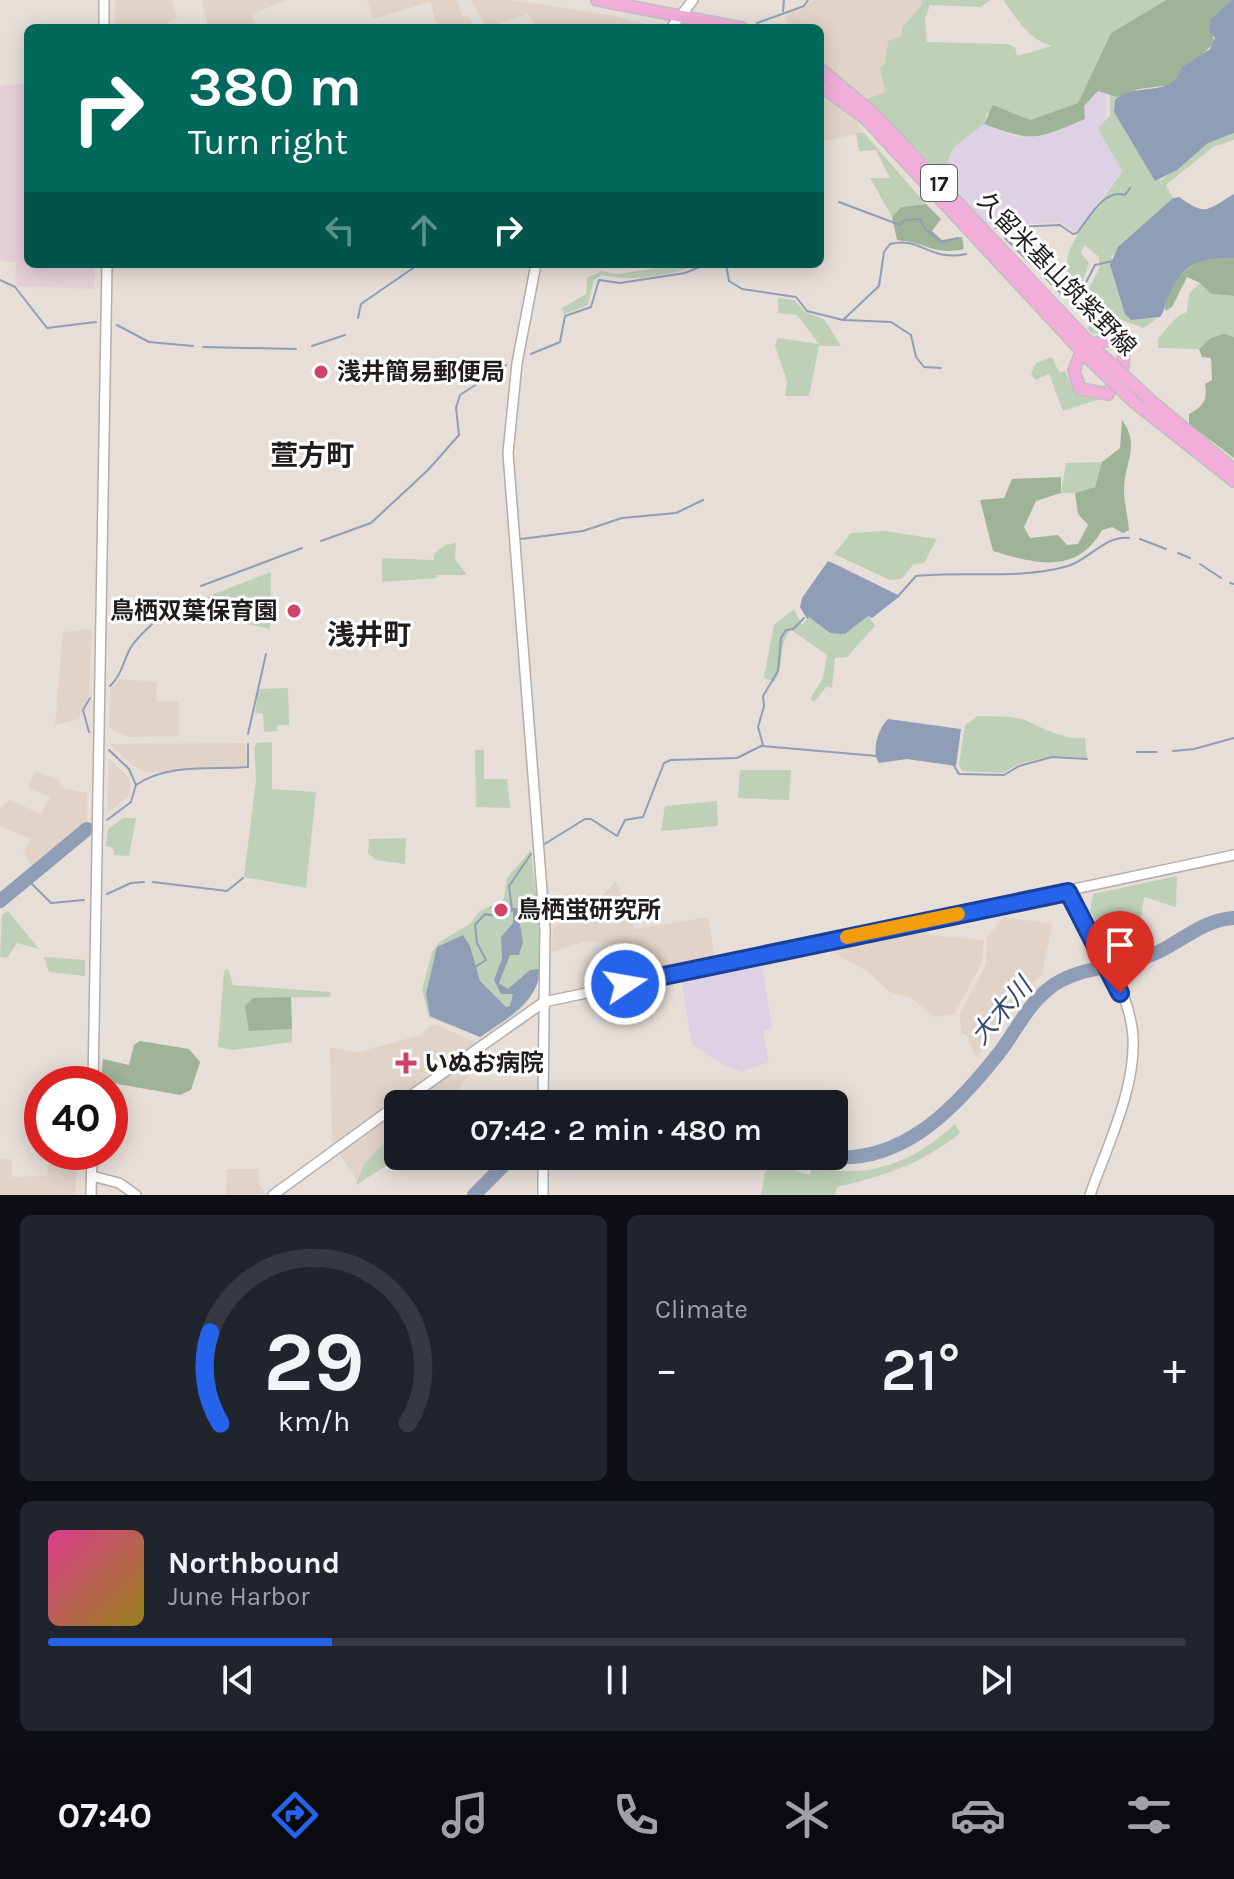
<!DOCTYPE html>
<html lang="en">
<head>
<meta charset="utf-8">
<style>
	:root { --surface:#171b24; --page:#20242c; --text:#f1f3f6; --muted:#9ea1a6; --line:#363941; --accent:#2563eb }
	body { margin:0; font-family:Karla,"Noto Sans JP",sans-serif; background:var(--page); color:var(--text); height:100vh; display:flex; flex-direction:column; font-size:30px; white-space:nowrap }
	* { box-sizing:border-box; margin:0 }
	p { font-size:26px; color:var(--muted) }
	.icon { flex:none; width:44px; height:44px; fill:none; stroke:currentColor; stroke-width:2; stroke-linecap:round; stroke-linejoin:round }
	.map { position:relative; height:1195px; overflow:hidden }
	.details { display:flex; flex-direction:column; gap:20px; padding:20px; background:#0d0f14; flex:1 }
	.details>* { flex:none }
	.banner { position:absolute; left:24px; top:24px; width:800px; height:244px; border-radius:12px; box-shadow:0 4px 20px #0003; background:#00695c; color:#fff; overflow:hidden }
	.speed { position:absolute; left:24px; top:1066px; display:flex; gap:16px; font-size:40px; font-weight:700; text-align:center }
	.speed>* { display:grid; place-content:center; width:104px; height:104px; border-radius:50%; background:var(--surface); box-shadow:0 4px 20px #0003; line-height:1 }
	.speed .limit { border:12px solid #d22; background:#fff; color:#111 }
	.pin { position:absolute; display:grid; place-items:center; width:68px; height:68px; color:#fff; margin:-82px -34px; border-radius:50% 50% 50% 0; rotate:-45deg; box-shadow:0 0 8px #0007 }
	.pin .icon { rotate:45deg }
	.me { position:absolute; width:88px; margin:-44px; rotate:78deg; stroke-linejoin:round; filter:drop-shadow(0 0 6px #0008) }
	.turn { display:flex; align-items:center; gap:28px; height:168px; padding:0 32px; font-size:36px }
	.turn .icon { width:104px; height:104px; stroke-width:2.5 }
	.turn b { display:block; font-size:56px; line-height:68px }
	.lanes { display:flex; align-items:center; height:76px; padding:0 32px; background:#0003; justify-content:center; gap:40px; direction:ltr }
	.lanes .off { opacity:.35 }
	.big { font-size:60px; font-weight:600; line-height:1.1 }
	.details .card { flex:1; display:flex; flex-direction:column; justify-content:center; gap:12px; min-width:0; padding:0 28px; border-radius:12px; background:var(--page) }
	.details .dial { align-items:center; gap:0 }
	.dial svg { height:208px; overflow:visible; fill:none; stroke:var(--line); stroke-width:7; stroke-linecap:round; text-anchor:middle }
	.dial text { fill:var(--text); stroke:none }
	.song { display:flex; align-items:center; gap:24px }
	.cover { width:96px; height:96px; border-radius:12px; background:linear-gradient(135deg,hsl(330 70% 55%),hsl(50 70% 35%)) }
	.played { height:8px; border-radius:4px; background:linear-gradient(90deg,var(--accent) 25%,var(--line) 25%) }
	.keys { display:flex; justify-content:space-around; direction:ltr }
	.heat { display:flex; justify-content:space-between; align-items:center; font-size:44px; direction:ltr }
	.details .tiles { flex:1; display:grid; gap:20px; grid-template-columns:1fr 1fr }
	.card:last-child { grid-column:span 2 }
	.trip { position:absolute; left:384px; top:1090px; width:464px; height:80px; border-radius:12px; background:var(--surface); box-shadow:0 4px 20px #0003; font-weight:600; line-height:80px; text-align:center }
	.dock { display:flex; height:128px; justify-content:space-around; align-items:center; background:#090b0e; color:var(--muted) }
	.dock .icon { width:56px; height:56px }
	.dock .current { color:var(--accent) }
	.dock b { font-size:36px; color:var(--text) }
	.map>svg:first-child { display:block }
	.built { fill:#e2d3c8 }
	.industrial { fill:#ddd1e5 }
	.education { fill:#e7cfd8 }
	.green { fill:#bed0b8 }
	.forest { fill:#9fb399 }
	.water { fill:#8f9db7 }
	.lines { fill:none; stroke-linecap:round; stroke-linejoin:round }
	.stream { stroke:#8f9db7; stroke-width:2 }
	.river { stroke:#8f9db7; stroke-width:14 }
	.tertiary-casing { stroke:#b5ada8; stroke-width:12 }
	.primary-casing { stroke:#c0bfbf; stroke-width:14 }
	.tertiary { stroke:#fff; stroke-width:9 }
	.primary { stroke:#f2adda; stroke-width:11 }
	.primary-bridge-casing { stroke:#c0bfbf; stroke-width:14; stroke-linecap:butt }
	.primary-bridge { stroke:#f2adda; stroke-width:11 }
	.route-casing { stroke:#184099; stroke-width:20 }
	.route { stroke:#2563eb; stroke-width:14 }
	.slow { stroke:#f59e0b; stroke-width:14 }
	.poi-dot { fill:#d14269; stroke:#fff; stroke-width:3 }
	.labels { text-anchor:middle; stroke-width:6; stroke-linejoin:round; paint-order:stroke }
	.shield { fill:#fff; stroke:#62605f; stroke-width:2 }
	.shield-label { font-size:22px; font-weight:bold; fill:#1f1c1a }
	.street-label { font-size:24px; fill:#1f1c1a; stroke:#fff }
	.poi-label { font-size:24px; font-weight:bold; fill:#1f1c1a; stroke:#fff; text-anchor:start }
	.water-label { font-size:26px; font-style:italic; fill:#354a72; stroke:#fff }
	.quarter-label { font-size:28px; font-weight:bold; fill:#1f1c1a; stroke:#fff }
</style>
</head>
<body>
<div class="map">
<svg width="1234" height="1195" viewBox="0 0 1234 1195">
	<rect width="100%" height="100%" fill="#e7ded8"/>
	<path class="built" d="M115,0H172L177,18L160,28H115Z
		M202,0H288L252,14L257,28H208Z
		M367,0H457L462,16L469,17L475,28H438L430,2L373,19Z
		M471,0H510L611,15L661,28H537L528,14L486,28Z
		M811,0H921L922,4L902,28L901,37L888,42L885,64L880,68L885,92L867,99L820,61V28H780L787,23L786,15L805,7Z
		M820,92L855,120L864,133L820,141Z
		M92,629L89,694L79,719L55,725L63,632Z
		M120,679L157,682L156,701L178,702L179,736L129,737L109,728L110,689Z
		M245,743L247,766L147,773L132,765L110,744Z
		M109,758L128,777L131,786L129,796L107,813Z
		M35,771L60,781V787L87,793V821L33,868L23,851L31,839L0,826V808L10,800L41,814L50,797L28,787Z
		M616,881L635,929L708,917L715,960L621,979L622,945L587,941L552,952L553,929L601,897Z
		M1004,917L1052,924L1042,975L1026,988L976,1058L966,1035L961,1033L960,1014L986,964L987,938Z
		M922,927L930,935L984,940L982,963L955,1013L934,1017L911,998L890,992L867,971L822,946Z
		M436,1025L476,1042L332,1145L330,1048L359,1052L421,1035L429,1026Z
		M477,1053L479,1062L447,1104H407Z
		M398,1111V1132L364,1164L358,1181L339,1154Z
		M51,1152H78L75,1195H0V1159L12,1160V1177L47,1176Z
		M227,1169H258L259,1184L266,1194L226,1195Z"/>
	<path class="industrial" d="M1098,90L1106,93L1105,121L1098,130L1122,171L1076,232L1060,222L986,227L941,177L954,147L984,124L1019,138L1084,106Z
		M758,961L762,963L772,1028L763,1031L769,1062L742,1072L725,1066L691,1043L682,981L696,974Z"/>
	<path class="education" d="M28,83V264H95L94,289L15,286L16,263L0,260V86Z"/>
	<path class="green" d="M921,0H991L980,7L930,5L925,19L927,42L1007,44L1015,47L1017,56L1052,46C1029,40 1017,19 1003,0H1166L1111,33L1078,103L1030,120L987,113L984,124L954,147L941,177L867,99L885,92L880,68L885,63L888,41L901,37L902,28L922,4Z
		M1110,94L1117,97L1115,100L1160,181L1208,143L1234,133V140L1213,147L1166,185L1173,198L1111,257L1147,318L1156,319L1144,328L1122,320L1119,335L1091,333L1087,327L1103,323L1087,292L1100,267L1099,257L1085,245L1081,253L1089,263L1079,292L1073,293C1071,283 1066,272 1067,262C1069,236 1107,197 1122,171L1098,129L1110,115Z
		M856,133H864L926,204L901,207L892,217L870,178H890L876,150L859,151Z
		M686,264H700C671,276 632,282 602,275L594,280L588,305L564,314L562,308L586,294L587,278L601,271L618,274Z
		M1200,283L1211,294L1234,296V337C1218,333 1211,338 1199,349L1158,348V338L1178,316L1187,312L1189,294Z
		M778,298L794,300L805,312L824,319L841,346H819L809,396H785L787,381L775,346L778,338L819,344L797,315L778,313Z
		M1052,357L1059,372L1065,371C1073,391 1078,397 1100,399L1063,411L1049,374L1036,380L1031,374L1036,363Z
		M1102,462L1095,487L1075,493H1061L1066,463Z
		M885,531L937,539L924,563L914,564L901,579L890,580L834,554L851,533Z
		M456,543L455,559L467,575H437L436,578L382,582V558L434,560V554L445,545Z
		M271,572L270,629L213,616L188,604Z
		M794,609L802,625L809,617L830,633L852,629L868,615L875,626L847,657L835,658L832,688L827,686L814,702L810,699L823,678L827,655L791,630C777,645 786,665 774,682L764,677L774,625Z
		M288,688L289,725H278L277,731L264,732L263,714L255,713L259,689Z
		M978,716C992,717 1011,715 1024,720C1047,729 1059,739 1085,738L1087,758L1052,756L1018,764L1004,773L962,771L959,764L965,725Z
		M272,742V789L316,792L306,888L244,877L256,780L254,747L257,743Z
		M475,750H484V779H507L510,808L476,807Z
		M740,770H791L789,800L738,798Z
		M717,801L718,826L661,831L665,806Z
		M123,818H136L129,856L114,855L113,848L106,846L108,829Z
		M406,838L405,864L376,860L368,853L369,839Z
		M531,850C534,892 554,970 526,1003C514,1017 495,1027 480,1037L429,1017L422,990L432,952L439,942L470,924L480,911L504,899L507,878Z
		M1177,876L1176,907L1144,897L1139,935L1129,936L1099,929L1090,911L1093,894Z
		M8,911L39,949L17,943L7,958L0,957L2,915Z
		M44,957L85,960V976L49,972Z
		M228,969L233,985L330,992L331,997L254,998L249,1031L292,1029V1042L233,1050L218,1047L224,971Z
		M955,1124L960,1133C923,1163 883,1177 837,1187L835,1195H761L765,1172L774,1164L809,1175L813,1167C870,1180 913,1162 955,1124Z
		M395,1132L398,1156H402L356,1185L364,1164Z"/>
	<path class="forest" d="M1166,0H1231L1211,19L1214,43L1171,85L1139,89L1117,97L1098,91L1084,106L1085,119C1037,139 1035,143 984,124L993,105L1030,120L1078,103L1111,33Z
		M926,204L941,219L932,231L942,240L962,237L964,249C934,256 926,242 897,240L892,217L901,207Z
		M1208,257L1234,258V296L1211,294L1200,283L1187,277L1172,307L1165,311C1164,286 1187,265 1208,257Z
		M1224,334L1234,337V458L1189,424V414C1203,407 1208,400 1205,384L1212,380L1211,358L1202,357L1199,349L1211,338Z
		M1122,420C1141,446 1124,463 1124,490C1124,503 1128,517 1129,530L1123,533L1112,527L1102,530C1077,575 1035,564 993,551L980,500L1004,498L1012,479L1061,477V493L1036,501L1024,527L1030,538L1058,535L1067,545L1078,544L1088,525L1078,514L1075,493L1095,487L1102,462L1120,448Z
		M291,997L292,1029L249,1031L245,1006L253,998Z
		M140,1041L189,1049L200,1062L191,1090L180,1095L101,1081L103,1059L129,1065L134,1045Z"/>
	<path class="water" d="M1231,0H1234V133L1208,143L1177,170L1155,181L1114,112L1115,100C1134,81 1174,99 1181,68L1210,49L1215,38L1209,30L1211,19Z
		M1234,194V258C1197,257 1182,264 1167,299C1164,306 1165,311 1160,317L1131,320L1125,314L1110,265L1118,247L1173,198L1179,197C1206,216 1206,211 1234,194Z
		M828,561L837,565L900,596L872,618L868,616L845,634L830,633L809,617L807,619L800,607L802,598Z
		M888,719L961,729L956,766L907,759L879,763C871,752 878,728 888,719Z
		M513,908H517L523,942L519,955H510L499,983L508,989L530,970L540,969C539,1002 504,1020 480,1037L430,1016L426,994L437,947L463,935L470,946L480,981L506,1007L510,1006L513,994H501L494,980L502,959L501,937L513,923Z"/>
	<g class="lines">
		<path class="stream" d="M783,11L784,0
			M757,23L804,6L808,0
			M839,202L900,225L905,220L920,219L925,229L942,242L958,238
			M995,228L1060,225L1073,234L1077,233C1089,218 1104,188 1125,195L1130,188
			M1004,237L1065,297L1080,294L1095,265L1113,261
			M726,264L729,281L742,289L796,297L807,311L843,320L879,286L884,252L890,244C921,236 929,262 966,254
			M0,280L15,287L47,328L96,322
			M358,318L361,304L419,264
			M844,320L891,322L911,335L916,357L924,367L941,368
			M117,325L149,342L193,346
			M312,346L345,335
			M203,347L296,349
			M531,354L560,342L565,316L591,307L599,280L620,283L685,273L707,264
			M521,539L583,531L622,518L676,513L703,500
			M1140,539L1166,549
			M321,541L371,523L428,470L459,435L456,408L460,395L506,365
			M1178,553L1190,558
			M1200,564L1221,578
			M1230,583L1234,584
			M201,586L302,548
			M899,595L916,576C966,571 1019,580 1068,566C1089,560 1105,535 1129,538
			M110,686C122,675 123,661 131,647C143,629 165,614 181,598
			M89,732L83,710L90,698
			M248,734L266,654
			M763,745L758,727L764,706L763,696L778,671L781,638L786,630L793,629L804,618
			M1173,751L1194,749L1234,738
			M1137,752H1157
			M953,764L959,774L1004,775L1019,766L1052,757L1087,759
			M136,785C168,763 210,770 248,767V744
			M107,820L131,802L136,785L129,769L109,750
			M543,845L585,819H591L617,836L625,820L643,817L664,763L671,760L737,758L761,746L877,756
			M153,882L227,891L243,878
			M32,884L51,903L84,900
			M107,894L131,883L144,882
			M475,967L486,960L477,943L475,925L485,914L503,917L512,910L509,886L531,854"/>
		<path class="river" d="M0,901L87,829
			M642,1104L687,1099L726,1104
			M823,1156C898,1167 952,1112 995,1058C1013,1037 1025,1008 1047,990C1078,964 1122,969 1156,953C1182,941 1205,919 1234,918
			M474,1195L513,1156"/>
		<g class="tertiary-casing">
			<path id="tertiary" d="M104,0V28
				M671,28L693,0
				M536,264L517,363L508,453L545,930L543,1104
				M1068,892C1092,935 1129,986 1133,1036C1136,1089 1107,1146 1090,1195
				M93,1084L107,264
				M399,1104L544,1002L1234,855
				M92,1176L119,1183L136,1195
				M91,1195L92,1152
				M273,1195L398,1104
				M543,1195V1156"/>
		</g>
		<g class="primary-casing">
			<path id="primary" d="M597,0L742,28
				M820,69L874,114L1098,352
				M820,85L865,118L1088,358
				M1081,352L1074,371L1080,389L1108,394L1123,366L1124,345L1108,340L1091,345
				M1148,398L1234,470
				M1134,402L1234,481"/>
		</g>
		<use href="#tertiary" class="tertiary"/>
		<use href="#primary" class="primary"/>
		<g class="primary-bridge-casing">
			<path id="primary-bridge" d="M1098,352L1148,398
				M1088,358L1134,402"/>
		</g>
		<use href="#primary-bridge" class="primary-bridge"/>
	</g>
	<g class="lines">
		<g class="route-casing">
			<path id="route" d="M625,984L1068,892L1120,993"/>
		</g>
		<use href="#route" class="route"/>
		<path class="slow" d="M847,937L958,914"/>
	</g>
	<g class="poi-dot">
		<circle cx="321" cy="372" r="8"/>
		<circle cx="294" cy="611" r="8"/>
		<circle cx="501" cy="910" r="8"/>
		<path d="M402 1051h8v8h8v8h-8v8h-8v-8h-8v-8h8z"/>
	</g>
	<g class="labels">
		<rect class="shield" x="921" y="165" width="36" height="36" rx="6"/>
		<g class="shield-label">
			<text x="939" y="191">17</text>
		</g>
		<g class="street-label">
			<text transform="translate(1057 274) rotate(46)" y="8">久留米基山筑紫野線</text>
		</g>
		<g class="poi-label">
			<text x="337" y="380">浅井簡易郵便局</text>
			<text x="278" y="619" text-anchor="end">鳥栖双葉保育園</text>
			<text x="517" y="918">鳥栖蛍研究所</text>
			<text x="424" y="1071">いぬお病院</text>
		</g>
		<g class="water-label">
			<text transform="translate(1001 1011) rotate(-49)" y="9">大木川</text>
		</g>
		<g class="quarter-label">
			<text x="312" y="465">萱方町</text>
			<text x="369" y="644">浅井町</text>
		</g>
	</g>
</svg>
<div class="speed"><div class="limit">40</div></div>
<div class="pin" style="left:1120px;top:993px;background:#d93025"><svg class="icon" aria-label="arrive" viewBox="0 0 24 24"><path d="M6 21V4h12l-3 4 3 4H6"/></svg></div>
<svg class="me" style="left:625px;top:984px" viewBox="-20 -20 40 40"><circle r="17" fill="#2563eb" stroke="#fff" stroke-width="3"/><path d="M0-11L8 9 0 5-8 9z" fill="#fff"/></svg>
<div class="trip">07:42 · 2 min · 480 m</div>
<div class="banner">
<div class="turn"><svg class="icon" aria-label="right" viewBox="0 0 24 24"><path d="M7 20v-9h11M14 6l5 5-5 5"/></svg><div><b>380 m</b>Turn right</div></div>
<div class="lanes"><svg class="icon off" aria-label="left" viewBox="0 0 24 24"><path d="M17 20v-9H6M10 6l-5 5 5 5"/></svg><svg class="icon off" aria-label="ahead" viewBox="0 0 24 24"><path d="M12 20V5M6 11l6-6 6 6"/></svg><svg class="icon" aria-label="right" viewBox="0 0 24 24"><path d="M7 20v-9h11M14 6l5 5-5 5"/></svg></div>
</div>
</div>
<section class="details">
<div class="tiles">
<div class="card dial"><svg viewBox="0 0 100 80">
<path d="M14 69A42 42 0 1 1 86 69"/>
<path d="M14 69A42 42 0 0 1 10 34" stroke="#2563eb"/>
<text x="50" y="56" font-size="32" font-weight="700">29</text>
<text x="50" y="72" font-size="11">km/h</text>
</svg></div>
<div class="card"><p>Climate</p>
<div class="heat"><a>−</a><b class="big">21°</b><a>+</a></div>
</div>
<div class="card">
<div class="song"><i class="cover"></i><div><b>Northbound</b><p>June Harbor</p></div></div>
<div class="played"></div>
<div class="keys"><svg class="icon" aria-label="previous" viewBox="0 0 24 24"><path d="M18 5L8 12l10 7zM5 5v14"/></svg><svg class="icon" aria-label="pause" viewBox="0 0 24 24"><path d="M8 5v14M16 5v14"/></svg><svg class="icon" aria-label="next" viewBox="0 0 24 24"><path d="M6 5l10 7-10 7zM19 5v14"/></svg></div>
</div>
</div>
</section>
<nav class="dock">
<b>07:40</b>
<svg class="icon current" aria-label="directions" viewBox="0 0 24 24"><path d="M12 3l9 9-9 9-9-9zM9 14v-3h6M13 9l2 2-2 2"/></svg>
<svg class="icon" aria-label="music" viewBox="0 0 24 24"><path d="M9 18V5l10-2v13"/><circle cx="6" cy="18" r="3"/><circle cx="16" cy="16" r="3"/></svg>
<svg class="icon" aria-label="phone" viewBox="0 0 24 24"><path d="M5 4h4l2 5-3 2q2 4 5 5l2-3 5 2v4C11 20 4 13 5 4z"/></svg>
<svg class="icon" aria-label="climate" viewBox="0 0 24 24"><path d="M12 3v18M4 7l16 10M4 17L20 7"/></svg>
<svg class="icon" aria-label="car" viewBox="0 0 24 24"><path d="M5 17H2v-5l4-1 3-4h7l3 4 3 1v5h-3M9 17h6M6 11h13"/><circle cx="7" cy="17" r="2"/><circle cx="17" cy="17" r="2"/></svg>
<svg class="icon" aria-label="filters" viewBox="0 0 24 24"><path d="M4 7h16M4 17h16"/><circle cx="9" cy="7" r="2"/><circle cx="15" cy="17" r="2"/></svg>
</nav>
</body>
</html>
